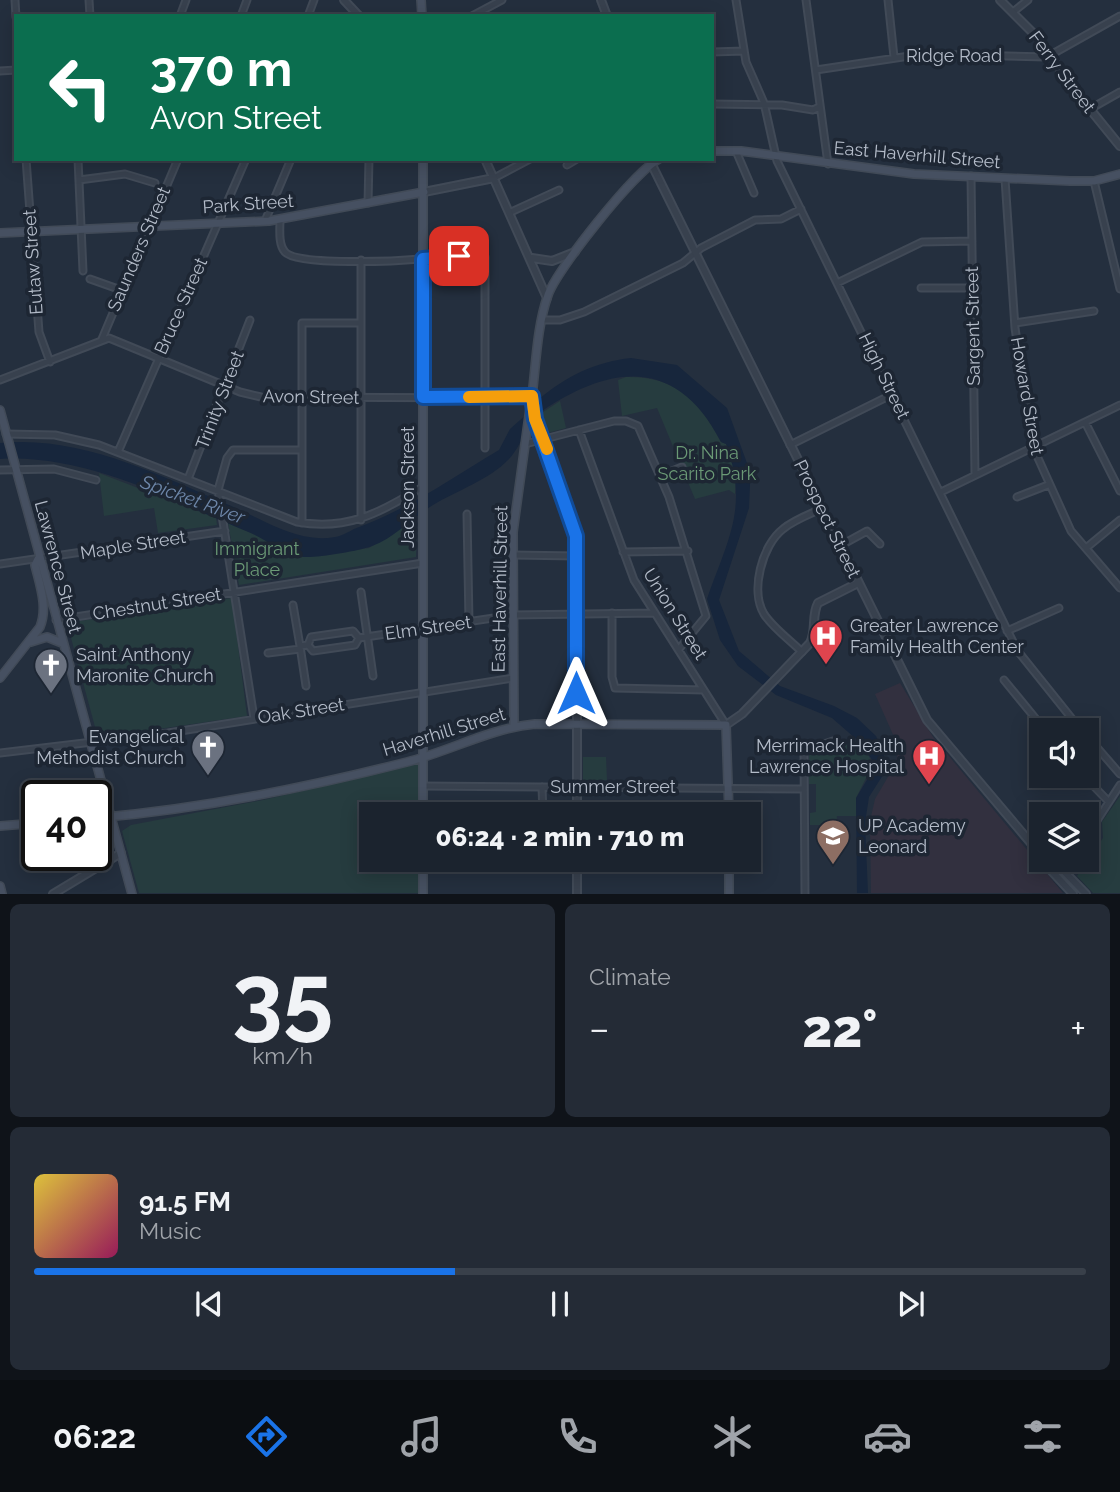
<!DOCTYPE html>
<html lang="en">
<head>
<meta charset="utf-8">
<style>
	:root { --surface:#1b232e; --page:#242b36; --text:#f1f3f6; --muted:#a0a4aa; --line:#39404a; --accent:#1a73e8 }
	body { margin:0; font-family:Raleway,sans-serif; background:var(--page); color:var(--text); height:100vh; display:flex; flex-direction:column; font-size:26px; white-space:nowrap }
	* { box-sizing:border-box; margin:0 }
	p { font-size:23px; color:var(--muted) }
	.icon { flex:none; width:38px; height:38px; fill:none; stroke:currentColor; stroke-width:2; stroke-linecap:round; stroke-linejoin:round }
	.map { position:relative; height:894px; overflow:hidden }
	.drawer { display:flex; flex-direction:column; gap:10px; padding:10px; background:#0f1319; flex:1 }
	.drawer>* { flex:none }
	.banner { position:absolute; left:14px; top:14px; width:700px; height:147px; border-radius:0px; box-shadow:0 4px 18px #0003,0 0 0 2px var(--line); background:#0b6e4f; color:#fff; overflow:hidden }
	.tools { position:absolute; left:1029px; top:718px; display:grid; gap:14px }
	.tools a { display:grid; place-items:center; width:70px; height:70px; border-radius:0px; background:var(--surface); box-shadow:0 4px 18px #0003,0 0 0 2px var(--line); font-size:35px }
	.speed { position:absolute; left:21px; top:780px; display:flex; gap:14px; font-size:35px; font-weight:700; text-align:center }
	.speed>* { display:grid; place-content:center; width:91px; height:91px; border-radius:50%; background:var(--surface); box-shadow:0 4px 18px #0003,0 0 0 2px var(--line); line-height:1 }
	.speed .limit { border:4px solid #111; border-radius:10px; background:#fff; color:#111 }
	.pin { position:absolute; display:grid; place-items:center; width:60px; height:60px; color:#fff; margin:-30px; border-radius:14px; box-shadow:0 4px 10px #0006 }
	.me { position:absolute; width:77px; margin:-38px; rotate:0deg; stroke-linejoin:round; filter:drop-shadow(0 0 5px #0008) }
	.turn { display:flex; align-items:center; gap:24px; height:147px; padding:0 21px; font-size:32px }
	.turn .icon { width:91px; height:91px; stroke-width:2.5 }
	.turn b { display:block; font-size:49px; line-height:60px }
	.big { font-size:52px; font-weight:800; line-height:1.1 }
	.drawer .widget { flex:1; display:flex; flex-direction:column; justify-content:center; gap:10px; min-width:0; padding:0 24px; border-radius:10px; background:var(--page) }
	.drawer .dial { align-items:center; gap:0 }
	.dial b { font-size:91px; line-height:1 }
	.song { display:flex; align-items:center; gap:21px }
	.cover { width:84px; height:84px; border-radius:10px; background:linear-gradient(135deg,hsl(50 70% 55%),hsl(330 70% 35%)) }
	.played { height:7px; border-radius:4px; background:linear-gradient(90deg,var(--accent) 40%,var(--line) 40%) }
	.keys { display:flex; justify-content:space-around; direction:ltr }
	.heat { display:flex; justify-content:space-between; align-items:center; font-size:38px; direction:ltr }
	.drawer .tiles { flex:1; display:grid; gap:10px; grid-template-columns:1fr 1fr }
	.widget:last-child { grid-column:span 2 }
	.trip { position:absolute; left:359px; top:802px; width:402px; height:70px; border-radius:0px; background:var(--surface); box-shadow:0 4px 18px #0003,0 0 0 2px var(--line); font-weight:800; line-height:70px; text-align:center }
	.tab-bar { display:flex; height:112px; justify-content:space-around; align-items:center; background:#0b0e12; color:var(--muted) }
	.tab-bar .icon { width:49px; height:49px }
	.tab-bar .current { color:var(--accent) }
	.tab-bar b { font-size:32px; color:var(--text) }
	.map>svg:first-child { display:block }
	.medical { fill:#32303f }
	.green { fill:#263c3f }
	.water { fill:#17263c }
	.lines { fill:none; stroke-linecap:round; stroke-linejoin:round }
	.minor-casing { stroke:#414a57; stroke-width:9 }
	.tertiary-casing { stroke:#414a57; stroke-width:10 }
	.secondary-casing { stroke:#414a57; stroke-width:10 }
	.minor { stroke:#38414e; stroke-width:5 }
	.tertiary { stroke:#38414e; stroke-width:6 }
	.secondary { stroke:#465061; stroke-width:7 }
	.route-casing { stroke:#114b97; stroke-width:18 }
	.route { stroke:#1a73e8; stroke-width:12 }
	.slow { stroke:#f59e0b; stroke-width:12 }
	.labels { text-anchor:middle; stroke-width:7; stroke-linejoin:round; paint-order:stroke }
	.street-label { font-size:18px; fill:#b4bcc9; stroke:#1d2633 }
	.park-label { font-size:18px; fill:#6b9a76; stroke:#1d2633 }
	.poi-label { font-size:18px; fill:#b4bcc9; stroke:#1d2633; text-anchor:start }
	.water-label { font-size:19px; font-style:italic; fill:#6d86a8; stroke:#1d2633 }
</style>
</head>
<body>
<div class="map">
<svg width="1120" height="894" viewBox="0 0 1120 894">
	<rect width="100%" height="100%" fill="#242f3e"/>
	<path class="medical" d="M900,683L933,737L1063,893H871L870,821L875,799L895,765L899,748L875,694Z"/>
	<path class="green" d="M626,377C675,376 699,400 721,442L726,444L736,472L735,494L729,490L695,499L657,408L622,416L618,380Z
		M560,401L566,428L547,433L540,414Z
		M99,473L216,518L217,525L158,533L154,508L104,516Z
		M417,518L416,557L239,585L228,523L306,557L369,548Z
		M232,598L247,716L98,738L67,623Z
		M856,741L863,745L873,764L856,798V816H837L836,825H810V813L816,812V784H809V754Z
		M583,757H606L607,780L583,781Z
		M422,763L421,814H371V859H421L420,893H139L122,831L131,825L263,800Z
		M1120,796V893H1093L1077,876L1103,838L1102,822Z"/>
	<path class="water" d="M631,358L677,365L727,408L748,466L750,484L749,508L719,600L739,651L780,686L834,706L857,718L876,736L885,759L883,775L869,797L865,823L868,893H857L856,798L868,778L872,760L863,745L832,718L776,695L738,666L720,640L707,599C728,539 749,507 726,444L721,442C678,358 613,363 542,411C527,421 522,446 509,459C489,480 458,490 433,505C411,518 395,538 372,546C359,551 317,558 304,557C284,555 265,538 246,531C169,499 85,454 0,459V443C80,435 157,474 229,505C263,519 297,544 335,537C342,536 348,532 354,529C407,510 452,478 499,450L510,429L538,404V400C566,376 595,362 631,358Z"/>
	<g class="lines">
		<g class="minor-casing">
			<path id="minor" d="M15,0L16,17
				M89,0L90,16
				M736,0L746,62L764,103L777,161L1017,650L1081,730
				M806,0L828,164
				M888,0L894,57
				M1013,12L1028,0
				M180,16L186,0
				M241,16L247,0
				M308,16L314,0
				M472,16L502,0
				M712,52L744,51
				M816,70L923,54L1047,57L1120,16
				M0,71L16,70
				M712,104L782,105L813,110L819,107
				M1090,109L1120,92
				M736,151L754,193
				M26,159L39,332L50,362
				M78,159L83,271
				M567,165L577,159
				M971,176L975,475
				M494,178L530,159
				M1005,179L1015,328L1033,447L1071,531L1120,588
				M79,180L125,174L155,183
				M1094,181L1120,289
				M368,203L369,159
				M511,212L559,190
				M280,219C280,229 278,244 285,252C297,266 399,261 420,259C439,258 468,250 485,257V448
				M265,221L291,159
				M90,279L121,290
				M837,283L922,242L972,241
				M921,288H973
				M544,320H560L584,312L683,263L701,248L755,220L781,219L801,209
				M1015,323L1094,311
				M102,339L178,159
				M0,380L109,338L240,392L261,397L531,398
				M1085,422L1120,491
				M579,430L634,580L726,725
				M6,434L55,435L99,445L297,522C350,531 379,512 423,487
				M525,444L614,421H626L638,426L669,497L706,616L679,649
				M790,445L893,394
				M118,452L246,159
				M0,470L54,469L96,480
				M660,476L682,467
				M188,479L250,320
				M941,492L1120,405
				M1017,497L1048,485
				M467,514L469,622
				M361,520V260
				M302,523V323H361
				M836,539L847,542L867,531L880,544
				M1086,548L1120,520
				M623,552L688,551
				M513,555L577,556
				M0,564L225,531
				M361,592L373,676
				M293,605L300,646L308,645
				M612,613V677L615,688L704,690
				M56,620L423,563
				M1007,631L1059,608
				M359,638L355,645L313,651L308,645L311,637L353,631L359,638L513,615L655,613
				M300,646L306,686
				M802,652C790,640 773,628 764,614C750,591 762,545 783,529C794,520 808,515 821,509
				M268,653L300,649
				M1004,680L1045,730
				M254,718L218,490L227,458L233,450H302
				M1087,736L1120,774
				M0,753L168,733L513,678
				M1083,775L1109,802
				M423,786L803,789
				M542,787L543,814
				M1092,834L1096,822L1120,785
				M805,894L804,751L833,741"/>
		</g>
		<g class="tertiary-casing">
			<path id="tertiary" d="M344,0L359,16
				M601,0L607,16
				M1000,0L1037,37L1072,87L1120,146
				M485,159L547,298
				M649,159L927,720L1041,855
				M424,192L494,178
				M532,258L552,261L575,252
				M533,405L577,536V814
				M726,725L742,714L810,643C817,630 811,616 818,603L858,583
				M1044,859V863L1073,894
				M1052,859L1086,894
				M53,894L121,853
				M577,894V859"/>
		</g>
		<g class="secondary-casing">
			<path id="secondary" d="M421,0L422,16
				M712,151H741L914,174L1070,181H1094L1120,174
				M0,233L269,221L424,192
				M532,396C536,364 537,326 548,295C557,269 635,171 659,159
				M0,410L132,894
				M31,642L47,637L62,643
				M0,678L40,627C48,607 40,586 35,565L38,559
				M514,726L513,532L531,401
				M423,814V159
				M96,818C201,809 305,788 407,762C450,751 491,728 535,724L726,725L729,814
				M0,826L37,823
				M729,859V894
				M0,886L2,894
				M423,894V859"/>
		</g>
		<use href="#minor" class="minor"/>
		<use href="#tertiary" class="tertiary"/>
		<use href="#secondary" class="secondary"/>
	</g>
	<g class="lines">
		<g class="route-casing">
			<path id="route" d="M459,256L423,259V397L532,396L535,419L576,536V693"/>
		</g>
		<use href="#route" class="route"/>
		<path class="slow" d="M469,397L532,396L535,419L547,449"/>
	</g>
	<defs>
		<g id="hospital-pin" transform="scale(1.75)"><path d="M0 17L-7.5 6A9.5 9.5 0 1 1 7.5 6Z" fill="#e0444e" stroke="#1d2633"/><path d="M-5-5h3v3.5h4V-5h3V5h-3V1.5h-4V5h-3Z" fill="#fff"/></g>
		<g id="church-pin" transform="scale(1.75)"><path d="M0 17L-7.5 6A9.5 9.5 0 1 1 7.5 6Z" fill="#6b7280" stroke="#1d2633"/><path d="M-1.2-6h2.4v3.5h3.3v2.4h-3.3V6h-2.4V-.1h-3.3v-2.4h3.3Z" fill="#fff"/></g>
		<g id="school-pin" transform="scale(1.75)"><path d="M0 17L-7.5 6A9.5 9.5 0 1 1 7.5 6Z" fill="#8d6e63" stroke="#1d2633"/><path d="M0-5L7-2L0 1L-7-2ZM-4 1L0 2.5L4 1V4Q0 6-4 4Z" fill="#fff"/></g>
	</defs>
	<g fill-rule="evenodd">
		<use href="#hospital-pin" x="826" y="636"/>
		<use href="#church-pin" x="51" y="665"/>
		<use href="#church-pin" x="208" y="747"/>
		<use href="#hospital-pin" x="929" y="756"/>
		<use href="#school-pin" x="833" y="836"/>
	</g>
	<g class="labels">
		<g class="street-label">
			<text x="954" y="62">Ridge Road</text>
			<text transform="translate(1062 72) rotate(53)" y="6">Ferry Street</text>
			<text transform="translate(917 155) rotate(5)" y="6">East Haverhill Street</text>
			<text transform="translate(248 204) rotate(-4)" y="6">Park Street</text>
			<text transform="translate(139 249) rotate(-67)" y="6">Saunders Street</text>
			<text transform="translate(33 262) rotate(-94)" y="6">Eutaw Street</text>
			<text transform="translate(181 306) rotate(-66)" y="6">Bruce Street</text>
			<text transform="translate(973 326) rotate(-91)" y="6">Sargent Street</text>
			<text transform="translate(884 376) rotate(64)" y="6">High Street</text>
			<text transform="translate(1027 396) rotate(80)" y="6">Howard Street</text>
			<text transform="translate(311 397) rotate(1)" y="6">Avon Street</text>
			<text transform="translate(220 400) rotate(-69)" y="6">Trinity Street</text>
			<text transform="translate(408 487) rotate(-90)" y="6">Jackson Street</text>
			<text transform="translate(827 519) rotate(64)" y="6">Prospect Street</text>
			<text transform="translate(133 545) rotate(-9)" y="6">Maple Street</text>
			<text transform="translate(58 567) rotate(75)" y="6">Lawrence Street</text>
			<text transform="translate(500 589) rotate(-89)" y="6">East Haverhill Street</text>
			<text transform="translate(157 604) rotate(-9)" y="6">Chestnut Street</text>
			<text transform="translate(675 614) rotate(58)" y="6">Union Street</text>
			<text transform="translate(428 628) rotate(-8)" y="6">Elm Street</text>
			<text transform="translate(301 711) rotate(-9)" y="6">Oak Street</text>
			<text transform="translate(444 732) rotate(-17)" y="6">Haverhill Street</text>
			<text x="613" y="793">Summer Street</text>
		</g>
		<g class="park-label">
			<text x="707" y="459">Dr. Nina<tspan x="707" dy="21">Scarito Park</tspan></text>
			<text x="257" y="555">Immigrant<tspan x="257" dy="21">Place</tspan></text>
		</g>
		<g class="poi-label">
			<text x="850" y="632">Greater Lawrence<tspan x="850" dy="21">Family Health Center</tspan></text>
			<text x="76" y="661">Saint Anthony<tspan x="76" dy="21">Maronite Church</tspan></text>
			<text x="184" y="743" text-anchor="end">Evangelical<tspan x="184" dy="21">Methodist Church</tspan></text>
			<text x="904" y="752" text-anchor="end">Merrimack Health<tspan x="904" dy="21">Lawrence Hospital</tspan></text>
			<text x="858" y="832">UP Academy<tspan x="858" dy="21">Leonard</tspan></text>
		</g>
		<g class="water-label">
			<text transform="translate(193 499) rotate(20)" y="7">Spicket River</text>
		</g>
	</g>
</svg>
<div class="tools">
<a><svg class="icon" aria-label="sound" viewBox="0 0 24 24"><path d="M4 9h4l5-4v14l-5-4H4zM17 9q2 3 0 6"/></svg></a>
<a><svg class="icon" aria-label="layers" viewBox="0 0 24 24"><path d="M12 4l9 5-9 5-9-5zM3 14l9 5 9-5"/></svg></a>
</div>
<div class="speed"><div class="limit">40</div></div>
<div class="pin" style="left:459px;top:256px;background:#d93025"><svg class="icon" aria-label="arrive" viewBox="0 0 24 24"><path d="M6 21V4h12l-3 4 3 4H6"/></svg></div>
<svg class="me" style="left:576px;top:693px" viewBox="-20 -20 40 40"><path d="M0-17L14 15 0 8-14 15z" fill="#1a73e8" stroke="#fff" stroke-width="4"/></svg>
<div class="trip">06:24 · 2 min · 710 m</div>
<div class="banner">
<div class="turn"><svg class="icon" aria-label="left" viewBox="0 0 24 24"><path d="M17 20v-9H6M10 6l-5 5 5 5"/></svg><div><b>370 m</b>Avon Street</div></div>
</div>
</div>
<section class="drawer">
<div class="tiles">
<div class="widget dial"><b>35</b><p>km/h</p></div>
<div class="widget"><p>Climate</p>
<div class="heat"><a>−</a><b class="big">22°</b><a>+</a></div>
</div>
<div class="widget">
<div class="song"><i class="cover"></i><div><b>91.5 FM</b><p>Music</p></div></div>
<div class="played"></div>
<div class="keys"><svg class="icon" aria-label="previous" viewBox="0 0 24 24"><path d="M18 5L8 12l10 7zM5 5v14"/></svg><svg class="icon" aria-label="pause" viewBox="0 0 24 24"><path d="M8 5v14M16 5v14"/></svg><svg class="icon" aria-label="next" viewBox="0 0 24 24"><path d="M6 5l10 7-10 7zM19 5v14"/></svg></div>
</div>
</div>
</section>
<nav class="tab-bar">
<b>06:22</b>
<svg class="icon current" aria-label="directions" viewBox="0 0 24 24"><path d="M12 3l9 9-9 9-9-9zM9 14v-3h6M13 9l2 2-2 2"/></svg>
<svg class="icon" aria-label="music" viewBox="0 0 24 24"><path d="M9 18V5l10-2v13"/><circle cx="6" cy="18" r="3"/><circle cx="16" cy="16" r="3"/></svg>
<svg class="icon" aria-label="phone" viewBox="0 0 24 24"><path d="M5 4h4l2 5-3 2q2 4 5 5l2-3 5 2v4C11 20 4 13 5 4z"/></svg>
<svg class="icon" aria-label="climate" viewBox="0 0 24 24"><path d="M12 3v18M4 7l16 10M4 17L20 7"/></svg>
<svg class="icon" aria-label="car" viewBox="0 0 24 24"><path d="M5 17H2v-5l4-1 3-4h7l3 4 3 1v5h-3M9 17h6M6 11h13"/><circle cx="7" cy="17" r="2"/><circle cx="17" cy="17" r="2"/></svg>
<svg class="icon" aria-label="filters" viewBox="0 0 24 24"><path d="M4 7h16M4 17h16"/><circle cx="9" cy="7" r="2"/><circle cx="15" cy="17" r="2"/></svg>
</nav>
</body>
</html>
